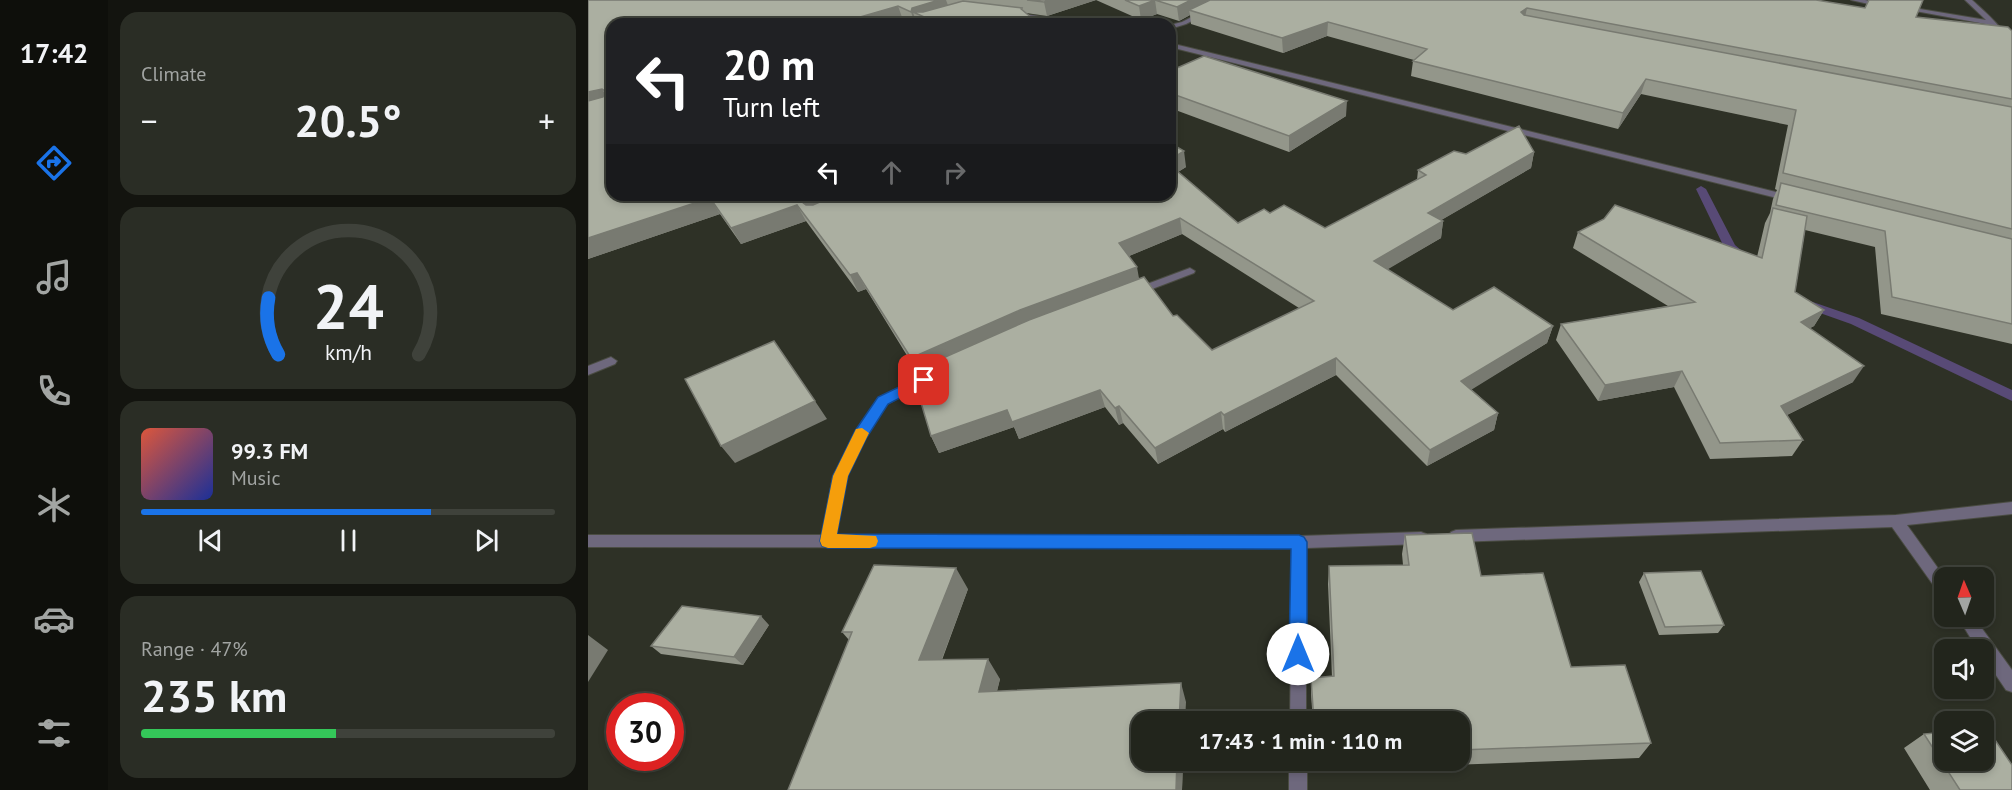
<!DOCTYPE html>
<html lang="en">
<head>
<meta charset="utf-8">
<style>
	:root { --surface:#22251c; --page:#2a2d25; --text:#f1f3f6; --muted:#a2a5a3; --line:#3f423b; --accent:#1a73e8 }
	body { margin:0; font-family:"PT Sans",sans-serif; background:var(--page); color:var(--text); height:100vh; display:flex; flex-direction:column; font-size:22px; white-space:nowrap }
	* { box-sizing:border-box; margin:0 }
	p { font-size:20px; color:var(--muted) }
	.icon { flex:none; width:33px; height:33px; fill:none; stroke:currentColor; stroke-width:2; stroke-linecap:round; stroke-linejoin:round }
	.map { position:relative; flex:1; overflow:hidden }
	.drawer { display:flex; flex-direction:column; gap:12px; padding:12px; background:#13140f; width:480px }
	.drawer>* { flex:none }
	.top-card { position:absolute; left:18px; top:18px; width:570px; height:183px; border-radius:18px; box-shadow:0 3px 9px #0003,0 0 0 2px var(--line); background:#202124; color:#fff; overflow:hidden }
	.needle { width:39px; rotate:358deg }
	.controls { position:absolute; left:1346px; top:567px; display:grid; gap:12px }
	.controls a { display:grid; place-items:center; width:60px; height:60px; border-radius:12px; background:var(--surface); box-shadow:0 3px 9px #0003,0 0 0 2px var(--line); font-size:30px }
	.speed { position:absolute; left:18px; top:693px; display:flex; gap:12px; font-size:30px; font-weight:700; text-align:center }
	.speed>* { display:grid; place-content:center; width:78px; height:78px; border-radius:50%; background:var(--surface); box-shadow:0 3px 9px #0003,0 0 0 2px var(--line); line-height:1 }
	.speed .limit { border:9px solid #d22; background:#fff; color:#111 }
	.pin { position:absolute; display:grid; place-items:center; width:51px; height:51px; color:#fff; margin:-26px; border-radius:12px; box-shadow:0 3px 9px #0006 }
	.me { position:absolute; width:66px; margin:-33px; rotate:0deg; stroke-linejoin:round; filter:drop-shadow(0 0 4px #0008) }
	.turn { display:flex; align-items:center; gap:21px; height:126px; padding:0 18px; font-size:27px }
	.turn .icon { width:78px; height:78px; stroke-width:2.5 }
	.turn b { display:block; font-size:42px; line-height:51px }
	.lanes { display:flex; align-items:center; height:57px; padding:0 18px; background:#0003; justify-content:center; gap:30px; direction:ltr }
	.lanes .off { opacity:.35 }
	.big { font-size:45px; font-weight:600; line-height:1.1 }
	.drawer .tile { flex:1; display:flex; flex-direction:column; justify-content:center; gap:9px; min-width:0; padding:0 21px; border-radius:18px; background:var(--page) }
	.drawer .dial { align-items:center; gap:0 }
	.dial svg { height:156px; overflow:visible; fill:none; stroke:var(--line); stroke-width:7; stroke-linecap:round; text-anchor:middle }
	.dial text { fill:var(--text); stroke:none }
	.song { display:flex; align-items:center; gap:18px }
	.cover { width:72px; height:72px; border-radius:9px; background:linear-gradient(135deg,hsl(10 70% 55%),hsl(230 70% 35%)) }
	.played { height:6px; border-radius:3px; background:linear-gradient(90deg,var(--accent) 70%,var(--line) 70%) }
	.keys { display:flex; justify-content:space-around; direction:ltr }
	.heat { display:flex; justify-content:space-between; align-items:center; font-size:33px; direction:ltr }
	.charge { height:9px; border-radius:4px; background:linear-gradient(90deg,#34c759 47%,var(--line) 0) }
	.trip { position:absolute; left:543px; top:711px; width:339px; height:60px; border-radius:18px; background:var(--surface); box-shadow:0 3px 9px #0003,0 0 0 2px var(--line); font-weight:600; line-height:60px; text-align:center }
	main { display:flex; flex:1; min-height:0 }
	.menu { display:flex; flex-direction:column; width:108px; justify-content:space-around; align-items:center; background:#0e0f0b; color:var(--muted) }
	.menu .icon { width:42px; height:42px }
	.menu .active { color:var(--accent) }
	.menu b { font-size:27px; color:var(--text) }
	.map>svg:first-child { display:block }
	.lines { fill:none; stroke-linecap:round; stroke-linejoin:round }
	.stream { fill:#584a76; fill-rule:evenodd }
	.lane-casing { stroke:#4a4c42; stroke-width:2 }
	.street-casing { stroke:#4a4c42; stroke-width:2 }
	.lane { fill:#6e687d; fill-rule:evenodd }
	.street { fill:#6e687d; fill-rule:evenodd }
	.wall { fill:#93968a; fill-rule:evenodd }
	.shaded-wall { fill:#787a71 }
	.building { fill:#abafa1; stroke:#787a71; stroke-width:1.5 }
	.route { fill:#1a73e8; stroke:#114b97; stroke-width:1.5 }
	.slow { fill:#f59e0b }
</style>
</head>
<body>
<main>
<nav class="menu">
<b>17:42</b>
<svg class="icon active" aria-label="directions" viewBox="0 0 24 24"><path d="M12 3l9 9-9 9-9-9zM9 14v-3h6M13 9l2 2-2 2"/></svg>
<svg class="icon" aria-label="music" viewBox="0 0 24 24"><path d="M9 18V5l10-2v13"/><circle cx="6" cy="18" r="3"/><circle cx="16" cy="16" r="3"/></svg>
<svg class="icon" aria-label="phone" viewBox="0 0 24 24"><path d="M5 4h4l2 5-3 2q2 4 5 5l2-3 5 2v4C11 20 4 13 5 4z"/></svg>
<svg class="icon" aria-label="climate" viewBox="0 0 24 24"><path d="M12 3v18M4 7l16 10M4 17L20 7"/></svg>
<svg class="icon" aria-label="car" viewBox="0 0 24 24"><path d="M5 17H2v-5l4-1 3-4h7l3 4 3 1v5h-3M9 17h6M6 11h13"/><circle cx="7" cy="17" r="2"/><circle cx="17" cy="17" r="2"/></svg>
<svg class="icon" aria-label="filters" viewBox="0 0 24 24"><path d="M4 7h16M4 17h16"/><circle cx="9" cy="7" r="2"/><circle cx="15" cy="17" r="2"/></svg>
</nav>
<section class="drawer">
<div class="tile"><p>Climate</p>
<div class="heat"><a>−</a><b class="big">20.5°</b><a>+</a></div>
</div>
<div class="tile dial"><svg viewBox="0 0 100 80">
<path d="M14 69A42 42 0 1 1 86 69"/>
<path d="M14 69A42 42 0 0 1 9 40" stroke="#1a73e8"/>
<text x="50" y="56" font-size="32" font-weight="700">24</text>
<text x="50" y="72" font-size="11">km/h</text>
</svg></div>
<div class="tile">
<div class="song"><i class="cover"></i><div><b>99.3 FM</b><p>Music</p></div></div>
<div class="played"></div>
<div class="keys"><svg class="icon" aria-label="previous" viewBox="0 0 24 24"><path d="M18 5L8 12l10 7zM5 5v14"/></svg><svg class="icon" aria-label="pause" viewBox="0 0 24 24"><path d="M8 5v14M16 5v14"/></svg><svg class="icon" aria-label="next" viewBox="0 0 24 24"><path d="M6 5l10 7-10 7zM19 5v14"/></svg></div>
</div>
<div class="tile"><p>Range · 47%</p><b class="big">235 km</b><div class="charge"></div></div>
</section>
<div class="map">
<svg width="1424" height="790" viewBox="0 0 1424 790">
	<rect width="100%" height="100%" fill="#2e3126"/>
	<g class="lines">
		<path class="stream" d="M1113,186L1118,189L1147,245L1160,256V260H1152L1136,247L1108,189Z
			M1219,300L1271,318L1424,390V401L1263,324L1215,307L1213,304Z"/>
		<g class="lane-casing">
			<path id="lane" d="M23,357L29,361L27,364L0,375V366Z"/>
		</g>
		<g class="street-casing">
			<path id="street" d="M637,0H645L598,24L582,29V25L594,22Z
				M1263,0H1277L1297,5L1294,7Z
				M1377,0H1384C1397,12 1424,34 1424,53L1422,52L1403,25L1311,8L1314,6L1398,20Z
				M426,13L497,22L500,24H481L424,16V14Z
				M582,43L1204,196L1206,198L1201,201L582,47Z
				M602,268L607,271L606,273L551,294H543L542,292L543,290Z
				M348,369L354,373L352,376L299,404L278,437L259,476L248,535L711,536L833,532L838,534L840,538L838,542L833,544L718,548V722H702L704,548L0,547V535H234L245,476L269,432L291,398Z
				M1424,502V514L1319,525L1357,578L1356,595L1351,593L1304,527L868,542L863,540L861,536L863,532L868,530L1308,515Z
				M1369,616H1385L1424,670V692L1418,690L1395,656V650H1390Z
				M701,760H719V790H701Z"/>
		</g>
		<use href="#lane" class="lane"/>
		<use href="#street" class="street"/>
	</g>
	<path class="wall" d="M0,0H1228L1328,17L1424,31V344L1293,314L1287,247L1217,230L1207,292L1236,310L1226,326L1222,328L1265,382L1199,415L1215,440L1204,456L1122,459L1086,387L1010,401L968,340L973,324L1080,306L985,248L990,232L1169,257L1177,223L1182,213L1185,199L1189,190L1187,189L1200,125L1053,94L1030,129L823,76L825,61L826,60L739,36L695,53L603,24L602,15L591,21L569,14L553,20L508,0L459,16L438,13L451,24H329L328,22V24H324L315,20L300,24H24V195H582V143L598,167L590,172L650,223L682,213L737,228L829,180L830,170L878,154L946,152L943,168L853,220L855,221L853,238L799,269L865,310L965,326L959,343L883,389L910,413L906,430L839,466L748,375L637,432L635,429L570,464L535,423L531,425L517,407L431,439L426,427L351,453L343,436L337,384L332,374L331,375L278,289L270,292L218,221L153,244L132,214L0,259ZM594,234L711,308L624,350L585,316L551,279L541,256Z
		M582,71L758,116L701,152L582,108Z
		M817,535L893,576L983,667L1063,743L1051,758L781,768L780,760H872V722H725L723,694V678L744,677L740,584L741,566L815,565L814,554Z
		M1056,573L1136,625L1130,633L1071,635L1051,582Z
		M380,589L354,660L412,679L409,691L598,702L554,760H595L594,790H200L261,640L254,632Z
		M181,625L155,665L73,654L63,646Z
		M1336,734L1424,790H1342L1316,748Z"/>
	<path class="shaded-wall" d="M351,0H358L362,11L325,12L328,22L327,24L323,12L324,8Z
		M462,0H508L459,16L456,2Z
		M567,0L569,14L553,20L551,6Z
		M603,0H632L601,10L602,15L591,21L589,7Z
		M310,6L315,20L300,24H248Z
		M939,8L936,22L933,12Z
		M740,22L739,36L695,53L694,38Z
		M1058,79L1053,94L1030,129L1035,113Z
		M14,89L23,104L0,110V92Z
		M759,101L758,116L701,152V136Z
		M596,151L598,167L582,177V160Z
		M946,152L943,168L838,229L840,213Z
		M224,195H270L223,215L214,202L215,199Z
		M122,198L132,214L0,259V238Z
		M209,205L218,221L153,244L143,228Z
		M592,218L594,234L534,259L531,243Z
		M855,221L853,238L785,278L786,261Z
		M549,267L552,284L330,369L332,374L331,375L323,358L432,310Z
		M269,273L278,289L270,292L262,275Z
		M1236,310L1226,326L1203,339L1213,322Z
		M965,326L959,343L870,398L873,381Z
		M748,358V375L637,432L636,415Z
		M1276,366L1265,382L1183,423L1193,406Z
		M1094,371L1086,387L1010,401L1017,385Z
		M512,390L517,407L431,439L424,422Z
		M227,401L239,419L147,463L133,446Z
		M531,406L535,423L531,425L527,408Z
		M419,410L426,427L351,453L343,436Z
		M633,412L635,429L570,464L567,448Z
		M910,413L906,430L839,466L842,450Z
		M368,568L380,589L346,680L331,660Z
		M173,616L181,625L155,665L146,657Z
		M0,635L20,650L0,682Z
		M400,659L412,679L404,711L391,692Z
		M593,683L598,702L597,722H591Z
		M589,760H595L594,790H588Z"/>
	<path class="building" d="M0,0H351L324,8L323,12L310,6L248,24L242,22L235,24H24V195H224L215,199L214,202L218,205H225L248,195H582V165L650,223L676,209L682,213L696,205L737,228L838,175L830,170L866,151L878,154L931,126L946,152L840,213L855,221L786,261L865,310L906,287L965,326L873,381L910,413L842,450L748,358L636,415L633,412L567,448L531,406L527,408L512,390L424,422L419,410L343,436L328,386L339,383L330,369L441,320L556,277L585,316L589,315L624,350L726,301L592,218L531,243L549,267L432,310L323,358L269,273L262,275L209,205L143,228L122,198L0,238V101L15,97L17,91L14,89L0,92Z
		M439,0H462L456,2Z
		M537,0H603L589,7L567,0L551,6Z
		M622,0H1228L1277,8L1281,0H1335L1328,17L1420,27L1424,31V99L939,8L933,12L936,15L1424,107V229L1195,173L1208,110L1058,79L1035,113L825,61L839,49L740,22L694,38L601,10Z
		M375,1L435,8H432L451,24H352L325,12H335Z
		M616,56L759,101L701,136L582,93V71Z
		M582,143L596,151L582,160Z
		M1193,183L1424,239V324L1304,297L1297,231L1188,205Z
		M1027,205L1174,258L1185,208L1219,216L1207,292L1236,310L1213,322L1276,366L1193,406L1215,440L1132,443L1094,371L1017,385L973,324L1107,302L990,232L1016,219Z
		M186,341L227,401L133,446L97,379Z
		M884,533L893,576L955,573L983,667L1037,665L1063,743L872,750V722H726L723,678L746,676L741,566L821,565L817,535Z
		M286,565L368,568L331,660L400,659L391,692L593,683L591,722H554V760H589L588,790H200L264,632H254Z
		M1113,571L1136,625L1077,627L1056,573Z
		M94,606L173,616L146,657L63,646Z
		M1395,728H1399L1424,765V790H1372L1336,734L1356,732V760H1395Z"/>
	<path class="route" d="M336,375L341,376L343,380L341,383L300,404L279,437L260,476L249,534L711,535L716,537L719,542V654L717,660L710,663L704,660L701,654L703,549L240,548L234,546L232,541L245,476L267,431L290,397Z"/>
	<path class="slow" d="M274,428L281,433L260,476L249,534L288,536L290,541L288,546L282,548H240L234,546L232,541L245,476L268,429Z"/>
</svg>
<div class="controls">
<a><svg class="needle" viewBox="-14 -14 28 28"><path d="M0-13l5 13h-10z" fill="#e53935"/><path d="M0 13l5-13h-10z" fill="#a2a5a3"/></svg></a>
<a><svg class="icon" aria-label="sound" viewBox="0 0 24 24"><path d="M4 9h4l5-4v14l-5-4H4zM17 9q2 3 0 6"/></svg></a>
<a><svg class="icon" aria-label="layers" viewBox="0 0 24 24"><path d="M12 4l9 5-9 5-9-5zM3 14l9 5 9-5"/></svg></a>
</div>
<div class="speed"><div class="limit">30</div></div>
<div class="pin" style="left:336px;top:380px;background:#d93025"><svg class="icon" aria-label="arrive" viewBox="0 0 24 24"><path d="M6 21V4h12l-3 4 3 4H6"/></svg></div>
<svg class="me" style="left:710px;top:654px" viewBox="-20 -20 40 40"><circle r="19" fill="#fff"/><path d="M0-13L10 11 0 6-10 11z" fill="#1a73e8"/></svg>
<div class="trip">17:43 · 1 min · 110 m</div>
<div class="top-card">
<div class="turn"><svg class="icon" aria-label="left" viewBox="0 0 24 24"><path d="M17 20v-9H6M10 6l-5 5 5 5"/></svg><div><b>20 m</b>Turn left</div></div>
<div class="lanes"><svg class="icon" aria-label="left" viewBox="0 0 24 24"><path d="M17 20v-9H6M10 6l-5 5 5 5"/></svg><svg class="icon off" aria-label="ahead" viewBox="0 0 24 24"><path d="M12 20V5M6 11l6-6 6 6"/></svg><svg class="icon off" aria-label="right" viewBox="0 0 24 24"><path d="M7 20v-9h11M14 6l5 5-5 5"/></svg></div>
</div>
</div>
</main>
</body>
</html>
